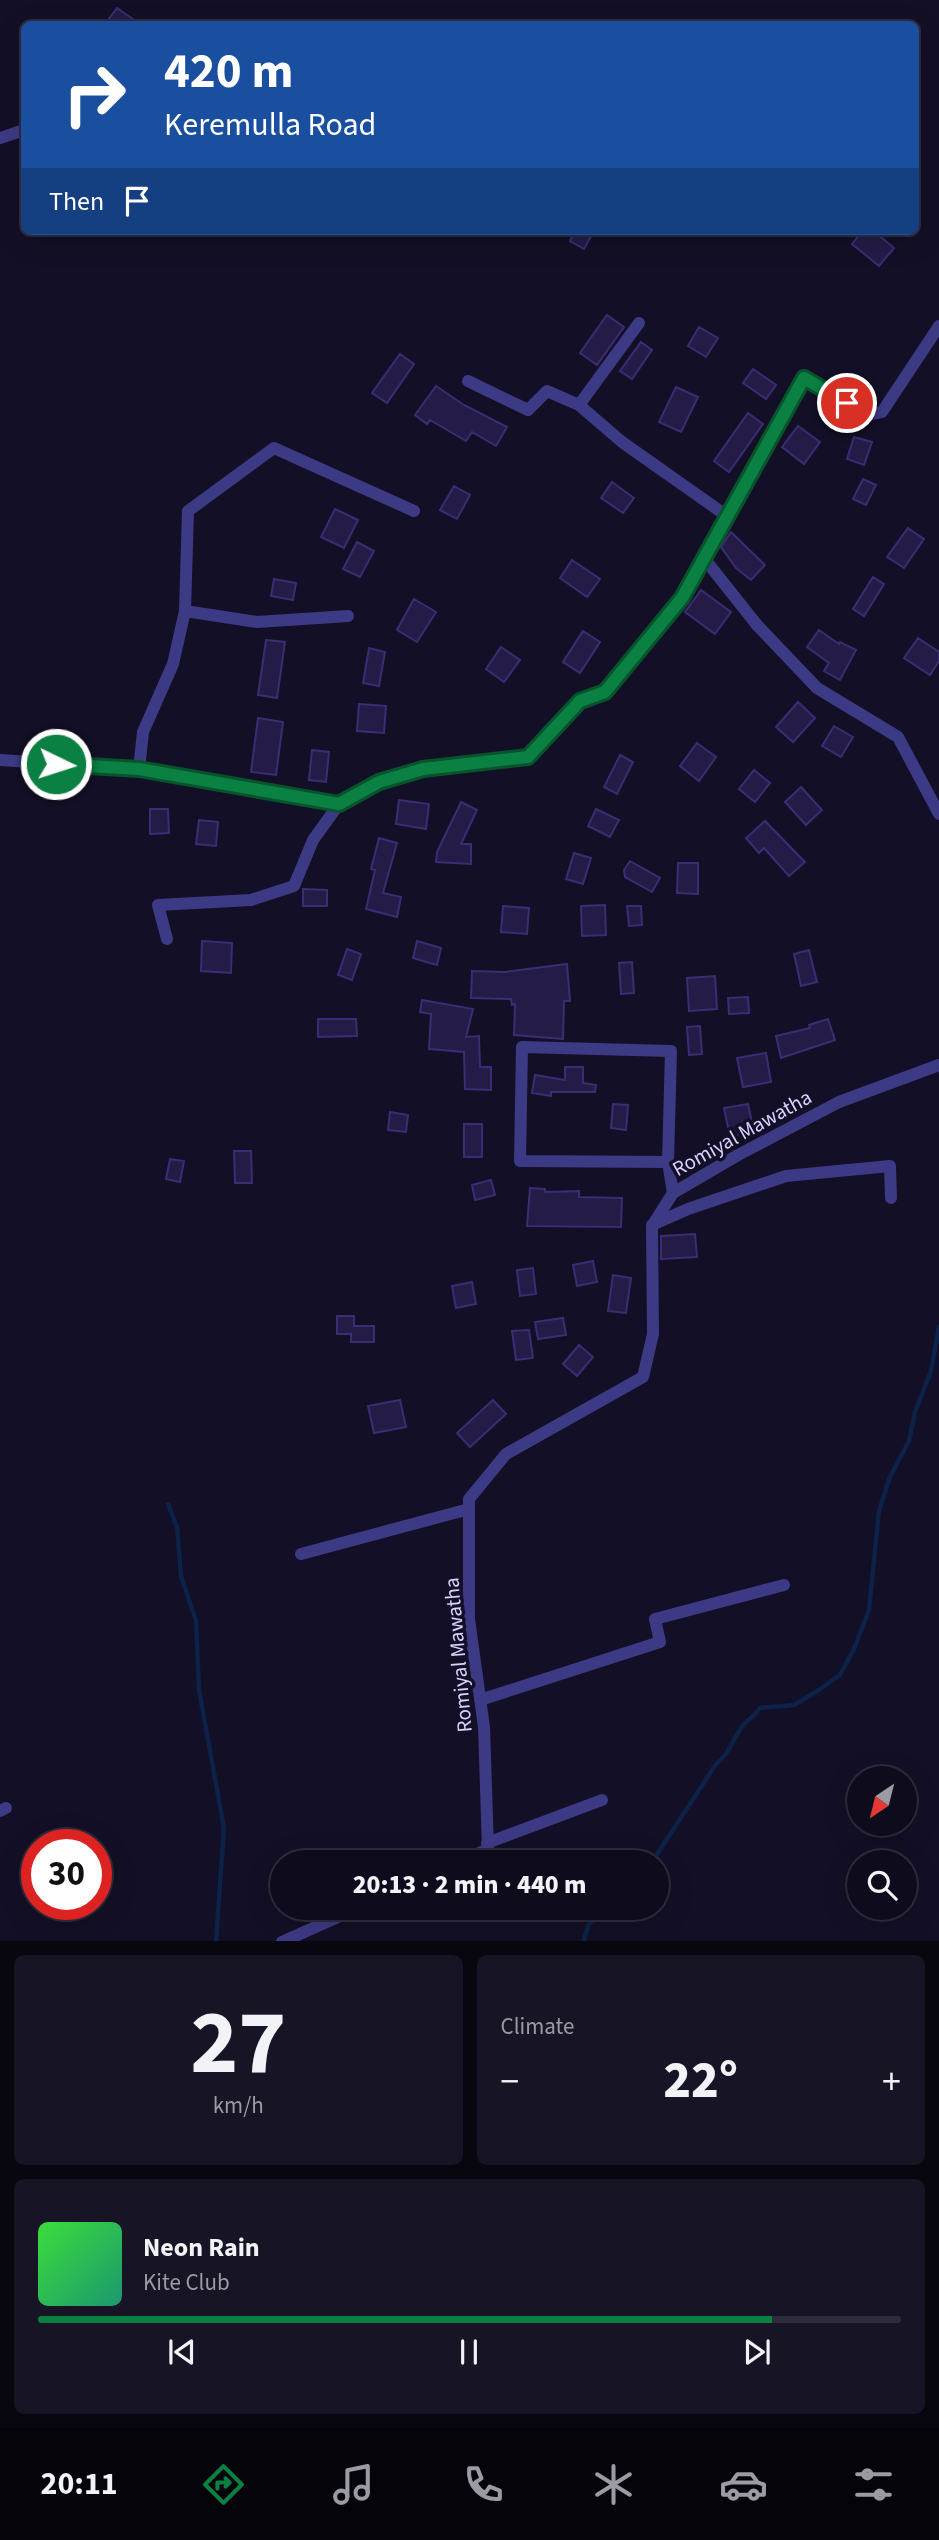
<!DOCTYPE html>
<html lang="en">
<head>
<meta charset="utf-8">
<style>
	:root { --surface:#0e0b1c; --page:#171425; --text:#f1f3f6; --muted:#9b9ba3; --line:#2e2b3b; --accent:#0b8043 }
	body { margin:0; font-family:"Source Sans 3",sans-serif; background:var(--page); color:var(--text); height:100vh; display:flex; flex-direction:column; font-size:26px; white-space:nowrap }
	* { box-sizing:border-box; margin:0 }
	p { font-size:23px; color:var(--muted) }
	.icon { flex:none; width:38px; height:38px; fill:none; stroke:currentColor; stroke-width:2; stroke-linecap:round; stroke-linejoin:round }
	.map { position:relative; height:1941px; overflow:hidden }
	.drawer { display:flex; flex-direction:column; gap:14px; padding:14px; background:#08060f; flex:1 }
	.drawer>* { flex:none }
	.guide { position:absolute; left:21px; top:21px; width:898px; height:214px; border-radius:10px; box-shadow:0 7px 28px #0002,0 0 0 2px var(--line); background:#1a4fa0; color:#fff; overflow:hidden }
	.needle { width:46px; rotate:215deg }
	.fabs { position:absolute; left:847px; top:1766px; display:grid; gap:14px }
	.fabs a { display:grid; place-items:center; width:70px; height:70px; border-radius:50%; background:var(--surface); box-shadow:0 7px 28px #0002,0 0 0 2px var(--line); font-size:35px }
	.speed { position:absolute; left:21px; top:1829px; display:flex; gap:14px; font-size:35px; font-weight:700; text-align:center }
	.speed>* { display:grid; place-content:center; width:91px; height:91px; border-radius:50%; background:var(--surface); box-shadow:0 7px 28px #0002,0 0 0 2px var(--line); line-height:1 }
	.speed .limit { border:10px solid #d22; background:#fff; color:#111 }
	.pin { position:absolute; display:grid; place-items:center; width:60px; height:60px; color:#fff; margin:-30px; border:4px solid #fff; border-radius:50%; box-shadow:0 2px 7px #0007 }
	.me { position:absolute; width:77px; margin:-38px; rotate:94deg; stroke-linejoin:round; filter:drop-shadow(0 0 5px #0008) }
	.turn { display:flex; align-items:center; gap:24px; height:147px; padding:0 28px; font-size:32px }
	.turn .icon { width:91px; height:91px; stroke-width:2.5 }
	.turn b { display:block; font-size:49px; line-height:60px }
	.then { display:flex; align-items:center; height:66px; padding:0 28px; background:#0003; gap:14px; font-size:26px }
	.big { font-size:52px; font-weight:800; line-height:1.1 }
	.drawer .tile { flex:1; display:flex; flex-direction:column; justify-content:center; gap:10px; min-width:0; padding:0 24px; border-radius:10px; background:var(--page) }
	.drawer .dial { align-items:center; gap:0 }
	.dial b { font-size:91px; line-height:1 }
	.song { display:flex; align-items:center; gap:21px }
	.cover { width:84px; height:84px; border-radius:10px; background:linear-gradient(135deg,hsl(120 70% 55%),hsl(160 70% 35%)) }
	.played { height:7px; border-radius:4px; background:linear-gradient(90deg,var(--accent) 85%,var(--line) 85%) }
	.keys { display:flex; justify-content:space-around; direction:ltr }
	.heat { display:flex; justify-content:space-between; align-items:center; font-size:38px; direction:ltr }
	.drawer .tiles { flex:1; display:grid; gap:14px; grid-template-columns:1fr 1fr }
	.tile:last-child { grid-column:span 2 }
	.trip { position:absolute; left:270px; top:1850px; width:399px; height:70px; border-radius:35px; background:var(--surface); box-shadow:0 7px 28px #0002,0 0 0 2px var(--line); font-weight:800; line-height:70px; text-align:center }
	.tab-bar { display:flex; height:112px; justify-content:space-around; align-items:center; background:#06040b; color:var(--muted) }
	.tab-bar .icon { width:49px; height:49px }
	.tab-bar .active { color:var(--accent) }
	.tab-bar b { font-size:32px; color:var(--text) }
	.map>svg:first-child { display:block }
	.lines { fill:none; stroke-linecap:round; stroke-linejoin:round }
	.stream { stroke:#0c2248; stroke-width:4.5 }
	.building { fill:#241b47; stroke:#3b2d73; stroke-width:2 }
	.street { stroke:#3d3a85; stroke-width:12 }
	.route-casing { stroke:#07532c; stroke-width:18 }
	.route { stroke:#0b8043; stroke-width:12 }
	.labels { text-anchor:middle; stroke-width:7; stroke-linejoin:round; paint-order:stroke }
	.street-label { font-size:21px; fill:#d9d4ff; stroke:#130f26 }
</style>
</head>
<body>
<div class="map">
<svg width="939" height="1942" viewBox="0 0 939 1942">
	<rect width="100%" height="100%" fill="#130f26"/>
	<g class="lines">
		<path class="stream" d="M168,1504L177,1527L181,1576L196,1621L199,1690L224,1828L216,1942
			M652,1862L716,1764C729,1754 731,1743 740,1730C744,1722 754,1717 760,1708L794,1705L819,1690L840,1675L854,1649L869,1610L879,1511L890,1477L909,1441L915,1412L931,1371L939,1327
			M583,1942L589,1924L607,1908"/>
	</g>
	<path class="building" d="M117,8L140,24H105Z
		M575,231H594L584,249L570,241Z
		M862,231H874L894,248L879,266L852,244Z
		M607,315L624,327L597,365L580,353Z
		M699,327L718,338L706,357L688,346Z
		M641,342L652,350L632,379L620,371Z
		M400,354L414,364L387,403L372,393Z
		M753,369L776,385L766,399L743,383Z
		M436,386L464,405L507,427L496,446L472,432L466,441L430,420L427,424L415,415Z
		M676,387L698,397L681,432L659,422Z
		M748,413L763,424L729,472L714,461Z
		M798,426L820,442L804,464L782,447Z
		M854,437L872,442L864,465L847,459Z
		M863,479L876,485L866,505L853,499Z
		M612,482L634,498L623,513L601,498Z
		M454,486L470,495L457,519L440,510Z
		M335,509L358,520L344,548L321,537Z
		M908,528L924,539L904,568L887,557Z
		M731,532L765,565L751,580L736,568L721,547Z
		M357,542L374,551L360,577L343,569Z
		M572,560L600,579L587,597L560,578Z
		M873,577L884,584L864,616L853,609Z
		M274,579L296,583L293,600L271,596Z
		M701,590L731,612L715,634L685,612Z
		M414,599L436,612L417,642L397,630Z
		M819,630L839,644L840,642L856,650L840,680L824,671L829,663L807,647Z
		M583,631L600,642L580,673L563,662Z
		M918,638L939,652V661L930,675L904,658Z
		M266,640L285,642L277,698L258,695Z
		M501,647L520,660L504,682L486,669Z
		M369,648L385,652L379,686L363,683Z
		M798,702L815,718L793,742L776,727Z
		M359,704L386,706L384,733L357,731Z
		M258,718L283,722L276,775L251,772Z
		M834,726L853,737L841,757L822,746Z
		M697,743L716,757L699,781L680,766Z
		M312,750L329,752L326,782L309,780Z
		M620,755L633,762L617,794L604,787Z
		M754,770L770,783L755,802L739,789Z
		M801,787L822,810L806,825L785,802Z
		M399,800L429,804L426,829L396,824Z
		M461,802L477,810L461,844H471V864L436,862L437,852Z
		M150,809H168L169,833L150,834Z
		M596,809L619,820L610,837L588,826Z
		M199,820L218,822L216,846L196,844Z
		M765,821L805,862L789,876L764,848L759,853L746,838Z
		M379,838L397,843L383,893L401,897L397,917L366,909L375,870L371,869Z
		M574,853L591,858L583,884L566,879Z
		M630,861L660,878L652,892L625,877L624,870Z
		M678,863H698V894L677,893Z
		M303,889L327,890V906H303Z
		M605,905L606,935L582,936L581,906Z
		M503,906L529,908L527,934L501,932Z
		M627,906H641L642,925L629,926Z
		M202,941L232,943L231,973L201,971Z
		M417,941L441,948L437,965L413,958Z
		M347,949L361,954L352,980L338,975Z
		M809,950L817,982L801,986L794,954Z
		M632,962L634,993L621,994L619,963Z
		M567,964L570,1001H564L563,1039L514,1035L515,1004L512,1005L511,999L471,998L472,971L505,972Z
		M715,976L717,1009L689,1011L687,978Z
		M748,997L749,1013L729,1014L728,998Z
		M422,1000L473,1009L466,1037L479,1036L480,1067H491V1090L465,1089L464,1052L429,1049L431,1014L420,1012Z
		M318,1019H356L357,1036L318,1037Z
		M828,1019L835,1040L781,1058L776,1036L810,1028L809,1025Z
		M700,1026L702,1054L689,1055L687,1027Z
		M766,1053L771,1082L743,1087L737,1058Z
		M565,1067H583V1083L596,1085L595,1092H551V1096L532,1093L535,1075L565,1080Z
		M613,1104L628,1105L626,1130L611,1128Z
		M748,1104L754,1132L730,1137L724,1108Z
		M390,1112L408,1115L406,1132L388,1130Z
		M464,1124H482V1157H464Z
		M234,1151H251L252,1183H235Z
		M170,1159L184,1161L180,1182L166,1179Z
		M491,1180L495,1195L475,1200L472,1185Z
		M530,1188L545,1189V1192L579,1191V1197L622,1198L621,1227L527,1226Z
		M695,1234L697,1257L661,1259V1236Z
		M593,1261L597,1282L577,1286L573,1265Z
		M533,1268L536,1294L520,1296L517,1270Z
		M613,1275L631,1278L626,1313L608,1311Z
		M472,1282L476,1304L456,1308L452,1286Z
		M337,1316H354V1326H374V1342H351V1334H337Z
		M563,1318L566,1335L538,1339L535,1322Z
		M529,1330L533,1358L516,1360L512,1331Z
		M579,1345L593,1357L577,1376L563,1364Z
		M400,1400L406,1427L374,1433L368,1406Z
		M493,1400L506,1414L470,1447L457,1433Z"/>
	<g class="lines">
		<path class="street" d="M0,138L24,130
			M468,381L528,410L547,391L579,405L622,442L727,516
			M579,405L639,323
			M703,557L757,625L817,688L898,737L939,814
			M185,611L188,511L274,448L414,511
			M0,760L139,769L339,804L313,840L294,886L251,900L158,905L167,939
			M139,769L143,732L173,664L185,611L257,622L348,616
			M339,804L379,782L423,769L528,757L580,701L605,692L683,598L804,378L868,415L882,412L939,326
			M668,1162L671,1051L522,1047L520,1161L668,1162L673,1193
			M652,1225L688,1209L786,1176L890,1166L891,1198
			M301,1554L469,1509
			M480,1700L660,1642L655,1619L784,1585
			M0,1811L6,1808
			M487,1843L602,1800
			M460,1862L488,1849L484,1727L469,1619V1499L506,1454L643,1377L653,1334L652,1226L673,1193L738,1155L839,1102L939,1065
			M282,1942L358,1908"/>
	</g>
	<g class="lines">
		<g class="route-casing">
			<path id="route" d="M56,764L139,769L339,804L379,782L423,769L528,757L580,701L605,692L682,598L804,378L847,403"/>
		</g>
		<use href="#route" class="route"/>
	</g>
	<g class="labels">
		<g class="street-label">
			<text transform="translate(742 1133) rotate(-29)" y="7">Romiyal Mawatha</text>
			<text transform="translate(458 1655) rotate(-95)" y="7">Romiyal Mawatha</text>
		</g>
	</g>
</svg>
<div class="fabs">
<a><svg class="needle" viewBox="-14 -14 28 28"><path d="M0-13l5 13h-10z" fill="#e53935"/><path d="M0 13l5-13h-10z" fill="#9b9ba3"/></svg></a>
<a><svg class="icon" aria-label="search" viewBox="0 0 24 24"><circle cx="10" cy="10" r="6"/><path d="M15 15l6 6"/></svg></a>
</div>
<div class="speed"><div class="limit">30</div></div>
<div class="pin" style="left:847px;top:403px;background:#d93025"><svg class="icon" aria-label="arrive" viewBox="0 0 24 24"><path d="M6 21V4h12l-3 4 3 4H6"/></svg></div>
<svg class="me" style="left:56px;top:764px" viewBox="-20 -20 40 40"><circle r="17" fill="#0b8043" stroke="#fff" stroke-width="3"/><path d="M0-11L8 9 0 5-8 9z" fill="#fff"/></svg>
<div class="trip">20:13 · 2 min · 440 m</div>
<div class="guide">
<div class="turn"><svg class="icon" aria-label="right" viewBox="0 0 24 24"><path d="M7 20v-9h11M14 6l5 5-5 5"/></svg><div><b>420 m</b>Keremulla Road</div></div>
<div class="then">Then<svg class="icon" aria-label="arrive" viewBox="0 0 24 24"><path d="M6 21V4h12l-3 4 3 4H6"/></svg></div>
</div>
</div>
<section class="drawer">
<div class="tiles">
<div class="tile dial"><b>27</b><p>km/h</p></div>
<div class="tile"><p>Climate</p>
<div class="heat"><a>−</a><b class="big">22°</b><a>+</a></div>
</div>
<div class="tile">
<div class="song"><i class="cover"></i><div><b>Neon Rain</b><p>Kite Club</p></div></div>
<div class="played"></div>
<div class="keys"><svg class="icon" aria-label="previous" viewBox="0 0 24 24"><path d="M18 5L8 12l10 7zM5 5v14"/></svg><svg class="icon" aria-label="pause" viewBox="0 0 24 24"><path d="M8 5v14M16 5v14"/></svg><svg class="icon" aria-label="next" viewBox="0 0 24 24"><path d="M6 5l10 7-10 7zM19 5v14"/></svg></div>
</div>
</div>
</section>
<nav class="tab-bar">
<b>20:11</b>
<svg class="icon active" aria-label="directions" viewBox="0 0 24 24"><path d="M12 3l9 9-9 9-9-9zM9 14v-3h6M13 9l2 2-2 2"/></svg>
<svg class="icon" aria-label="music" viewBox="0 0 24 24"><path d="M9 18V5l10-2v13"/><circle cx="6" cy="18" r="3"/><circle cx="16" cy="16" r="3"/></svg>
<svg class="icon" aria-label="phone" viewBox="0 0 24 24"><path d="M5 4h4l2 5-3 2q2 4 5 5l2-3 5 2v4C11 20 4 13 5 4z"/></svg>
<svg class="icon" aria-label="climate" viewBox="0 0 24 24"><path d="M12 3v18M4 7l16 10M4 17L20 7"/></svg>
<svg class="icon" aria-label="car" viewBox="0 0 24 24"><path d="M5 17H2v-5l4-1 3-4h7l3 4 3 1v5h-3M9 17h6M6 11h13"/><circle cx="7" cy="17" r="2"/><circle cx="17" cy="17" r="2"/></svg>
<svg class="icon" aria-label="filters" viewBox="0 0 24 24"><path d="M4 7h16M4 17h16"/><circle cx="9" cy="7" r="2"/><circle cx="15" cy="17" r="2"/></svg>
</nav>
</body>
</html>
